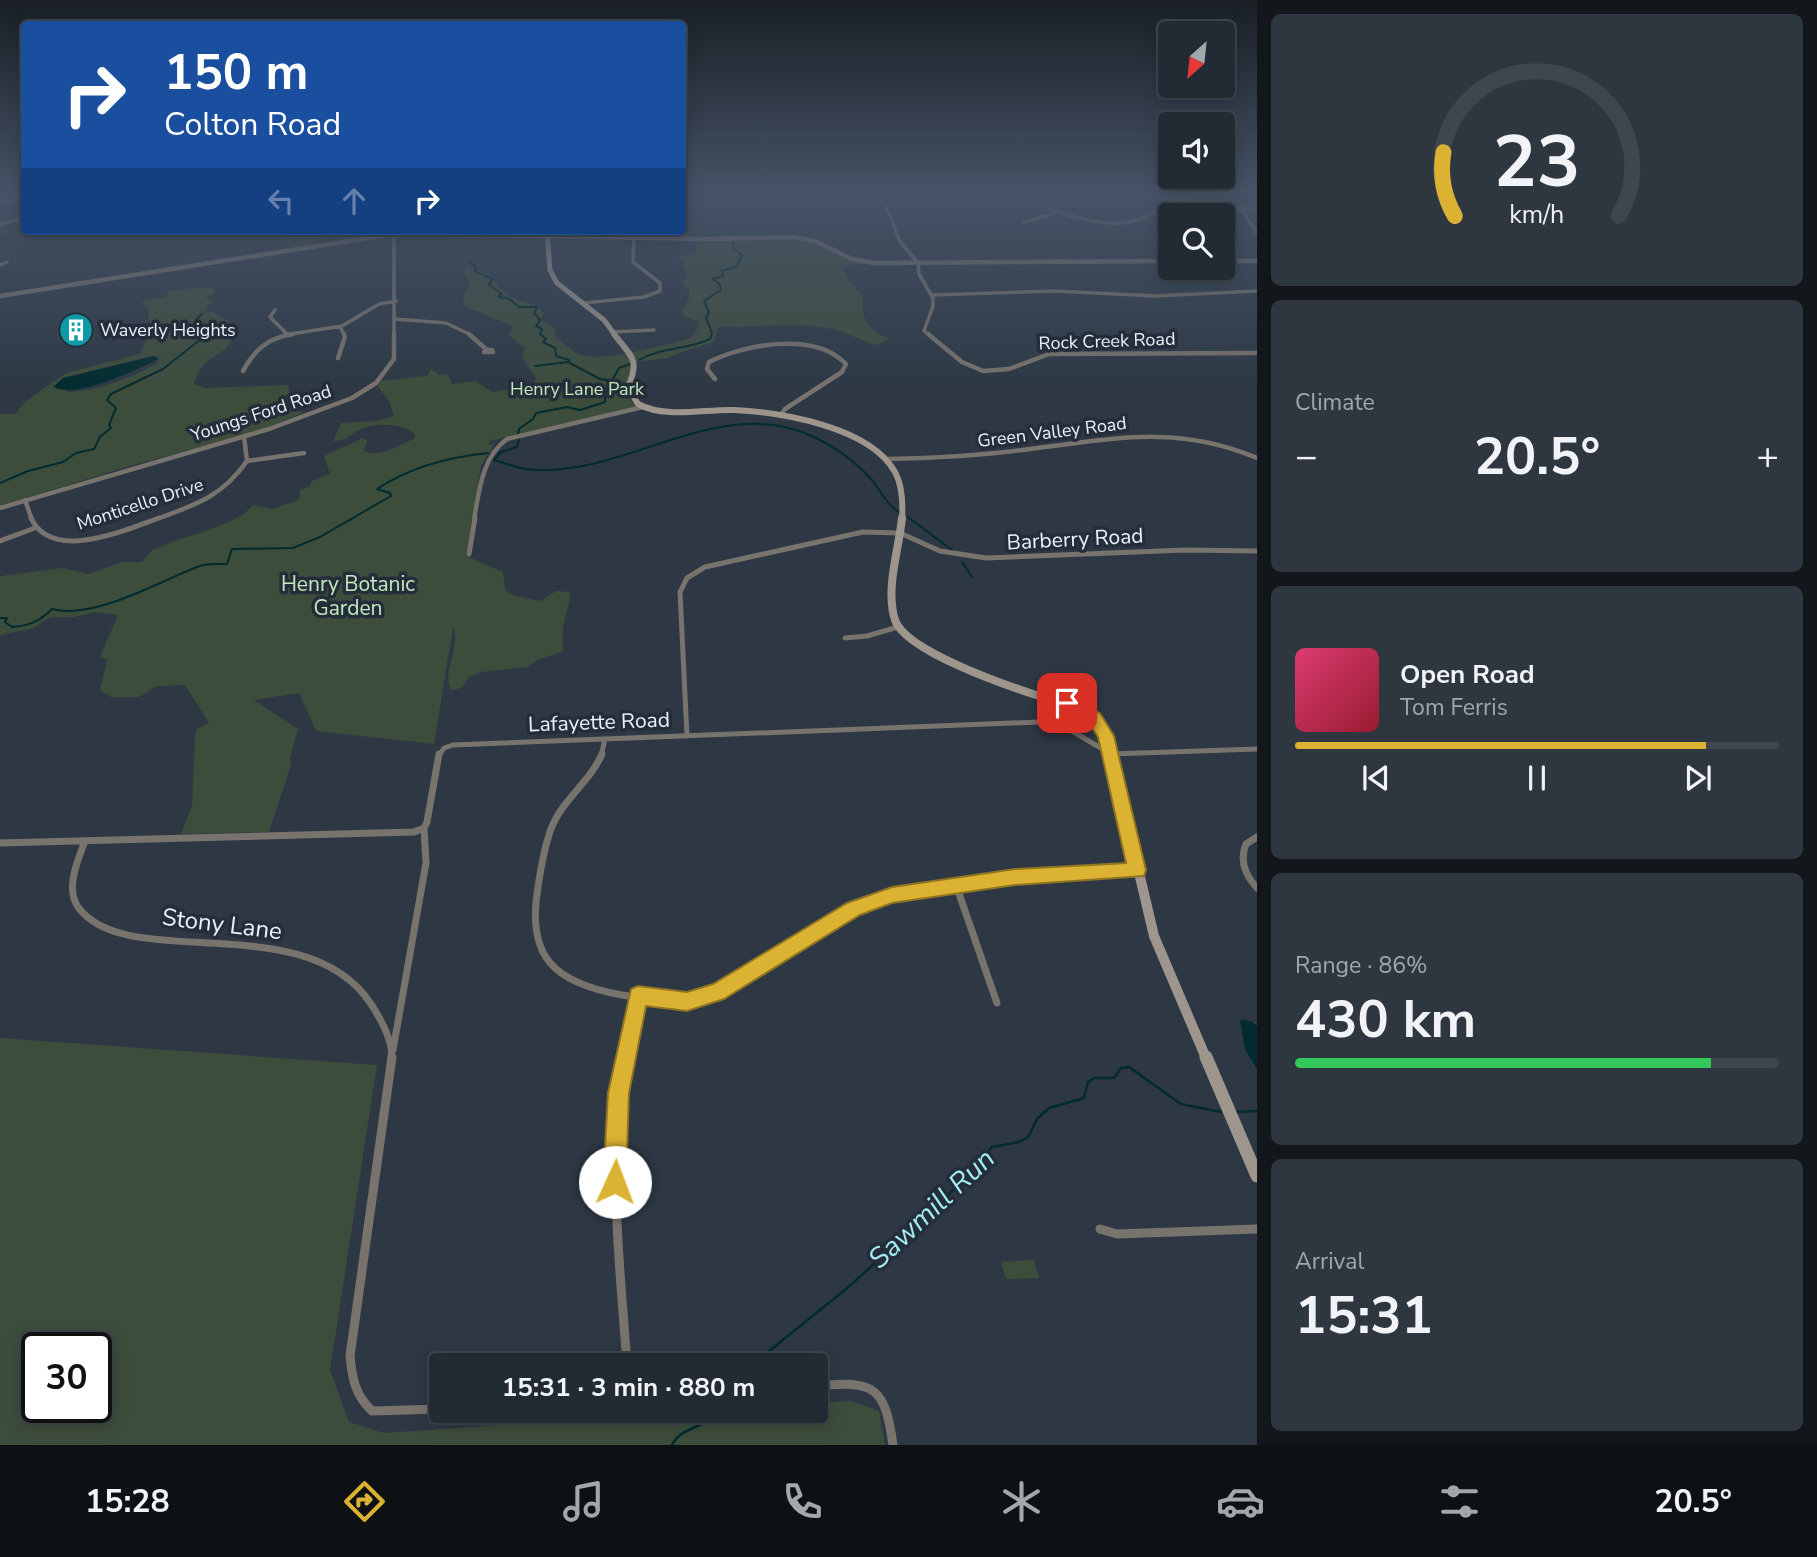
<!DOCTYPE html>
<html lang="en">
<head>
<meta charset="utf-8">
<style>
	:root { --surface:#222a33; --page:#2e363f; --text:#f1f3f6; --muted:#a2a7ac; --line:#3f464e; --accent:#dcb233 }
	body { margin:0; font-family:"Nunito Sans",sans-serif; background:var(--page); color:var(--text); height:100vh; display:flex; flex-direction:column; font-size:26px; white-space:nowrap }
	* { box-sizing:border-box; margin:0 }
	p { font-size:23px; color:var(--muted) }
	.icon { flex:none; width:38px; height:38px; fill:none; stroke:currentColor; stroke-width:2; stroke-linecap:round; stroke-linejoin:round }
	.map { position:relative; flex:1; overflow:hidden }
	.sheet { display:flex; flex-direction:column; gap:14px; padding:14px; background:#13171c; width:560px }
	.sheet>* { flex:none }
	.top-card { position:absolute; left:21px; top:21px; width:665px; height:214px; border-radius:7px; box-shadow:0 4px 18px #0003,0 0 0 2px var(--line); background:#1a4fa0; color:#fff; overflow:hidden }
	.needle { width:46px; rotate:207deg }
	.fabs { position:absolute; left:1158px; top:21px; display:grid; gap:14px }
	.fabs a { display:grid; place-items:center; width:77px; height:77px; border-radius:7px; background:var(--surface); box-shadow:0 4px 18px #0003,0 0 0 2px var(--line); font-size:35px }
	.speed { position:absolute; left:21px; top:1332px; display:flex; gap:14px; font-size:35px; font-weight:700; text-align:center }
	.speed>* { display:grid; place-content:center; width:91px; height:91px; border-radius:50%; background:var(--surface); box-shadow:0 4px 18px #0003,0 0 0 2px var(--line); line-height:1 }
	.speed .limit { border:4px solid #111; border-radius:10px; background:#fff; color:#111 }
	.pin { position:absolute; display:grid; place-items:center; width:60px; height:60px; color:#fff; margin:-30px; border-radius:14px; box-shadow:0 4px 10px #0006 }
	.me { position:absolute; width:77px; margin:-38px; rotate:2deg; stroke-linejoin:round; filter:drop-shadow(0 0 5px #0008) }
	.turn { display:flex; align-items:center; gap:24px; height:147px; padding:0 28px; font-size:32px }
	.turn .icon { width:91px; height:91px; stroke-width:2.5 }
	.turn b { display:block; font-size:49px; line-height:60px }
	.lanes { display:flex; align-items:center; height:66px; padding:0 28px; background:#0003; justify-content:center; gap:35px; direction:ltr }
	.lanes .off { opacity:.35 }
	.big { font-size:52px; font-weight:700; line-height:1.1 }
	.sheet .tile { flex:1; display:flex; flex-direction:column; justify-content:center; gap:10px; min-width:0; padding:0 24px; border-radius:10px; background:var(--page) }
	.sheet .dial { align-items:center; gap:0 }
	.dial svg { height:182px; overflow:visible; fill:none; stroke:var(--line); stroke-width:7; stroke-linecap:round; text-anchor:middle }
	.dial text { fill:var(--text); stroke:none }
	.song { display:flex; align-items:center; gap:21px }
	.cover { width:84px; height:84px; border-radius:10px; background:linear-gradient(135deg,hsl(340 70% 55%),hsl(350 70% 35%)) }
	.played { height:7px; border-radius:4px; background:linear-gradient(90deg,var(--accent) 85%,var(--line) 85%) }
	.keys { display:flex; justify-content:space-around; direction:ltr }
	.heat { display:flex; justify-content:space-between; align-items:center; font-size:38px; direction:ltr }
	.charge { height:10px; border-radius:5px; background:linear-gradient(90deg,#34c759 86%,var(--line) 0) }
	.trip { position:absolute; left:429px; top:1353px; width:399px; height:70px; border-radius:7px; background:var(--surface); box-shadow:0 4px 18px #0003,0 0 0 2px var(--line); font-weight:700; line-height:70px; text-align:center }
	.tab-bar { display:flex; height:112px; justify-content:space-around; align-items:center; background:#0e1114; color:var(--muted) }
	.tab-bar .icon { width:49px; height:49px }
	.tab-bar .active { color:var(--accent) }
	.tab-bar b { font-size:32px; color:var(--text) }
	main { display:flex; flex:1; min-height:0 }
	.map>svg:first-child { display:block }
	.green { fill:#3d4d3c; fill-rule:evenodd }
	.water { fill:#012b2e }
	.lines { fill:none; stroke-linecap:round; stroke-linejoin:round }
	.stream-far1 { stroke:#012b2e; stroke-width:2 }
	.stream { stroke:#012b2e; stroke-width:2.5 }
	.minor-far4 { stroke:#79736d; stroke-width:3.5 }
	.minor-far3 { stroke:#79736d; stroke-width:4.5 }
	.minor-far2 { stroke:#79736d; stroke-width:5 }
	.minor-far1 { stroke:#79736d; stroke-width:7 }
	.minor { stroke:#79736d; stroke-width:9 }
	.tertiary { stroke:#79736d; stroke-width:4.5 }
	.secondary-far4 { stroke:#9e958c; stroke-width:5 }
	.secondary-far3 { stroke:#9e958c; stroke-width:6 }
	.secondary-far2 { stroke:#9e958c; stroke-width:8 }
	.secondary-far1 { stroke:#9e958c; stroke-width:10 }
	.secondary { stroke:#9e958c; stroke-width:13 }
	.route { fill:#dcb233; stroke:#8f7421; stroke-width:2 }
	.labels { text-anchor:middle; stroke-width:7; stroke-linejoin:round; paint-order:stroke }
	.far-poi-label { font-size:18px; fill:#eaf1f9; stroke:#242d39; text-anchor:start }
	.far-street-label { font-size:18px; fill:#eaf1f9; stroke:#242d39 }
	.far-park-label { font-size:18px; fill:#c0eabd; stroke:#242d39 }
	.street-label { font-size:21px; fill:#eaf1f9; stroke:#242d39 }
	.park-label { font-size:21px; fill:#c0eabd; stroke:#242d39 }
	.near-street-label { font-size:24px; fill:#eaf1f9; stroke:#242d39 }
	.near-water-label { font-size:28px; font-style:italic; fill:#a2edf3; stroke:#242d39 }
</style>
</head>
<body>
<main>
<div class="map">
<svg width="1257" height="1445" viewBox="0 0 1257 1445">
	<rect width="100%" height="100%" fill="#2d3844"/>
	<path class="green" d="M955,191H1035L1028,197L969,208Z
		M284,231H318L323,242L290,247Z
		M796,238L812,242L841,257L864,263L842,266L849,281L863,296C859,317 870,332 890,339L875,345C863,341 852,335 839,331C802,320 756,328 718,327L714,342L670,356V358L632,362C634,381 615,389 639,408L489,441V445L495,443L481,466L466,556L503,572L505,590L512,595L541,601L556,591L569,592L570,597L563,628V652L537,660L527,667L481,672L469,677L462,688L451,690C441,670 462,648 453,627L434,744L316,731L299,693L254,700L298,729L290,758L291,765L269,832L181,834L192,806L195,735L197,729L209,723L185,685L157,686L139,697H111L100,690L107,660L100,657L118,615L95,612L74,617H51L31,629L0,635V576L63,568L88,574L122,562H142C146,558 148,553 153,550C177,537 237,527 253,505L272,509L299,500L300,490L310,486L312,481L330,474L324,456L363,438L367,440L364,451C379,459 401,444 415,438L414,433C400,423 374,422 359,430C349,435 344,442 333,441L341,423L376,421L394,416L389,401L378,387L379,381L427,376L431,369L439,375L447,374L452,384L475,381L492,392L524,387L534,382L536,378L522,357L525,348L509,335L513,326L464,306L463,298L470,283L465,274L466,269C498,271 494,291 513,298C526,302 532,304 544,312L541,320L554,328L555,336C562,341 569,349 576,353C598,365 666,344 691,338L699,326L698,321L684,316L682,311L689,298V290L682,284L687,276L683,263L678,257L694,254L698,247L694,240Z
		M203,287L215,289L213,294L205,297L216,302L206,306L208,309L201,315L211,311L228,321L232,339C224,359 202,353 194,384L205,388L288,385L292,408L303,413L255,432L133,465L0,506V414H15L26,401L66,373L140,354L153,326L148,318L149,309L141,302L166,297L168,291ZM153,356L158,357V363C133,377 96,392 67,392L63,378Z
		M0,1038L377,1065L330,1370L349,1422L384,1433L708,1411L816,1410V1403L851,1401L879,1411L885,1445H0ZM37,1348H96V1407H37Z
		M1034,1260L1039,1278L1006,1279L1001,1262Z"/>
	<path class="water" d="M153,356L159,359C135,370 78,399 53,387L63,378Z
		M1240,1020L1251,1021L1257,1026V1069L1245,1049Z"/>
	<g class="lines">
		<path class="stream-far1" d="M0,239L5,238
			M470,261L477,269L474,271L492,279L489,285L502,294L498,297L508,298L519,307H537L534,313L540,320L536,326L542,329L540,334L546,339L543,342L555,348L556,356L569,360L568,362L600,379L612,381
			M639,360C661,347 687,350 710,339L712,333L706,318L709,312L704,301L721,290L720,285L713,279L723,276L722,271L736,267L742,255L732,246L733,243
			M535,366L568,362
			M518,434L519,429L533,419L536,413L567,407L580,410L605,402V397L612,392L609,386L619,368L630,364
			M519,439L517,447L501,452L494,460C504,463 515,467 525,469C620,481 713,395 807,434C831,444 854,460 872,480C881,491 886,504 899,512
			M0,483L28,471L63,462L76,453L94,449L100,437L111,428L109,425L116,408L107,400L111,394L163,369L201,339L197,328L200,323L195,321L202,314
			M908,517L952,550
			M962,562L972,577
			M0,618H7L5,622L12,627C29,626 40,621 52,609C95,620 159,581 200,566C208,563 219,564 227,564L232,549L293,548L320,537L391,496L390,493L377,489C410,467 449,457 488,453"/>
		<path class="stream" d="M1237,1112L1257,1111
			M752,1365L846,1289L934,1211L992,1147L1019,1142L1028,1137L1037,1119L1049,1108L1084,1098L1088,1082L1094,1078H1114L1121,1068L1129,1067L1181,1104L1221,1112
			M672,1445C682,1425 709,1428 720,1410"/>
		<path class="minor-far4" d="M875,191L890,215L899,240L918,263L919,274L933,298V306L924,331L930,335
			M755,198L877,195
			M0,201L24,200
			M1050,209C1094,224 1136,235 1172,199
			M1242,210L1257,233
			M1024,222L1056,213
			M0,224L24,219
			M394,231V335
			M0,265L7,262
			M932,295L1055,291L1155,296L1257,291
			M583,303L644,297L660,291V283L633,262L634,238
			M275,310L270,317L287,334
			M395,319L446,323L471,335
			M340,326L344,335
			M612,332L654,330
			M284,335L342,326L379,304L396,301"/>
		<path class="minor-far3" d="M469,334L487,350
			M928,334L962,362L983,371L1009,369L1049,354L1257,353
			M488,350H492L493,352H484Z
			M338,358L345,337L344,334
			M243,371C255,349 268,338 293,334
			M715,379L707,369L709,362C745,344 815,331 846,364L842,372L785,409L780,416
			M888,459C938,458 988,455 1037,448C1117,438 1179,425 1257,458
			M247,461L304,453
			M25,500L32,520
			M0,508L269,429L352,398L376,383L394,359V334
			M154,520C195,505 222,497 247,461L244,436
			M474,520C479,491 482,457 507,439L643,407"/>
		<path class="minor-far2" d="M31,518C52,563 125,530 159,518
			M0,541L35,528
			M469,554L475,518
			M845,638L867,636L898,627
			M687,736L680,592L687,578L705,567L863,532L900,533L940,551L986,558L1186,550L1257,551
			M439,756L444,748L453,745L1040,722L1065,727L1111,754L1257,749
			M601,756L605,739"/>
		<path class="minor-far1" d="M602,754C590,782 562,800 551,829C544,848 541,867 538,887C526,957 554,983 622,995C654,1001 685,1002 717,993L854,908L892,895L994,879L1137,870
			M1257,837L1246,844C1239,861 1245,875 1257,888
			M85,841C78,860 65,888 78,907C126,974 306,905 371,1004C380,1018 394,1042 391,1058
			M0,843L414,832L424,828L427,822L439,754
			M956,885L997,1003
			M393,1050L426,863L424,828
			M626,1058L638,996"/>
		<path class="minor" d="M392,1057L350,1356C352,1378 355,1395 372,1411L441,1409
			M626,1057C606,1158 620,1263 627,1365
			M1100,1229L1117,1234L1257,1229
			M816,1386C875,1380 885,1387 893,1445"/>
		<path class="tertiary" d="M1135,191L1172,199L1257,210
			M1223,261H1257
			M0,296L394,234L704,239L794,237L815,241L852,259L874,263L1171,261"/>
		<path class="secondary-far4" d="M547,231L550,270L557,283L604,320L615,335"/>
		<path class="secondary-far3" d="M614,334C632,358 640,358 628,388L638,404C666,419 704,409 734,410C781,412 870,427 895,472C903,486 903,504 902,520"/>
		<path class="secondary-far2" d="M902,518C899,549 885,589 895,620C905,651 1008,686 1039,696C1058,702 1079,703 1094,717C1105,728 1108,742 1111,756"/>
		<path class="secondary-far1" d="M1111,754L1154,936L1206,1058"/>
		<path class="secondary" d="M1206,1057L1257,1176"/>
	</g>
	<linearGradient id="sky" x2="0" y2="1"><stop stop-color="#191f25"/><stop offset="0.49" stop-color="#465367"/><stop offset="1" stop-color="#465367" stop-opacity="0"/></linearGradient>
	<rect width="1257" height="393" fill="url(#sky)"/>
	<path class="route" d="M1067,697L1100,713L1114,736L1146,870L1144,876L1015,885L892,903L860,915L724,999L687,1011L646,1006L629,1093L626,1182L623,1190L615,1193L607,1190L603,1182L608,1093L631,989L638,986L687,992L713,984L847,903L892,887L1015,869L1126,863L1098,737L1088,722L1062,707L1059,703Z"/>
	<defs>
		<g id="building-disc" transform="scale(1.75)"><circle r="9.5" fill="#0f9aa8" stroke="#242d39"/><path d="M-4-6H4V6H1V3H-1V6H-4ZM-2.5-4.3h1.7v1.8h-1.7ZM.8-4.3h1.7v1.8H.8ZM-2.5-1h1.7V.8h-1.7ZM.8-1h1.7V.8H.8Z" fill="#fff"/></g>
	</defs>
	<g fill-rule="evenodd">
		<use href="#building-disc" x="76" y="330"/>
	</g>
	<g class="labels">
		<g class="far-poi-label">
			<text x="100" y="336">Waverly Heights</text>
		</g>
		<g class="far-street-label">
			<text transform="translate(1107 341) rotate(-2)" y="6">Rock Creek Road</text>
			<text transform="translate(261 413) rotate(-18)" y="6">Youngs Ford Road</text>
			<text transform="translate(1052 432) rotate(-7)" y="6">Green Valley Road</text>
			<text transform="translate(140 504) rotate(-18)" y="6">Monticello Drive</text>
		</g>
		<g class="far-park-label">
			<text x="577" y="395">Henry Lane Park</text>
		</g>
		<g class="street-label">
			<text transform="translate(1075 539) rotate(-3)" y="7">Barberry Road</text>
			<text transform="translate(599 722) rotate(-2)" y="7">Lafayette Road</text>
		</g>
		<g class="park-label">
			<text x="348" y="591">Henry Botanic<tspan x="348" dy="24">Garden</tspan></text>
		</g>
		<g class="near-street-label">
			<text transform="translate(222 924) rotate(7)" y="8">Stony Lane</text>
		</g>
		<g class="near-water-label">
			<text transform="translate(931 1208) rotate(-43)" y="10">Sawmill Run</text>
		</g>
	</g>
</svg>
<div class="fabs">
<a><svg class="needle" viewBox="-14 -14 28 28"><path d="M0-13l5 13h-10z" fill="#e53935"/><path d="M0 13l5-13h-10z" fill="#a2a7ac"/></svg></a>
<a><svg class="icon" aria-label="sound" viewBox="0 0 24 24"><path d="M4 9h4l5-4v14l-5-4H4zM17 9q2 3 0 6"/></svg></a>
<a><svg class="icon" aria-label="search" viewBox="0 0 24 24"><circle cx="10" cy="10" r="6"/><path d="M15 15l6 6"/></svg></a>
</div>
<div class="speed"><div class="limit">30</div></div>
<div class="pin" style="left:1067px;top:703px;background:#d93025"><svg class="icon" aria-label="arrive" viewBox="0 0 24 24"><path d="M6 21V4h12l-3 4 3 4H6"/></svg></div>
<svg class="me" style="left:615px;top:1182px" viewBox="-20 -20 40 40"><circle r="19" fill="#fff"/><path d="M0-13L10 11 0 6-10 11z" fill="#dcb233"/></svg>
<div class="trip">15:31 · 3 min · 880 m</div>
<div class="top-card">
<div class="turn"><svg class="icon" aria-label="right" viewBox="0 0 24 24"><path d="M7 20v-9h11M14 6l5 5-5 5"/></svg><div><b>150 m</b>Colton Road</div></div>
<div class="lanes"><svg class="icon off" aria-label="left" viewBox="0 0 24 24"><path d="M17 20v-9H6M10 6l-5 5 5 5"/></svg><svg class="icon off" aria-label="ahead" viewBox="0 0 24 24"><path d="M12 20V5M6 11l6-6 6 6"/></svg><svg class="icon" aria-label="right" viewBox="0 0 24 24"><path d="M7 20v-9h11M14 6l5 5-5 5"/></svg></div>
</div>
</div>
<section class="sheet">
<div class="tile dial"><svg viewBox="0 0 100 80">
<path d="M14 69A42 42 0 1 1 86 69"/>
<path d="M14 69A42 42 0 0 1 9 41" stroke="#dcb233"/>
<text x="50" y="56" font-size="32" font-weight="700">23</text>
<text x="50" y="72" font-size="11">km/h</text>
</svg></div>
<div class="tile"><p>Climate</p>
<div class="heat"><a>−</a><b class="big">20.5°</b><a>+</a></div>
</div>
<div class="tile">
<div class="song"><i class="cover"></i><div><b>Open Road</b><p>Tom Ferris</p></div></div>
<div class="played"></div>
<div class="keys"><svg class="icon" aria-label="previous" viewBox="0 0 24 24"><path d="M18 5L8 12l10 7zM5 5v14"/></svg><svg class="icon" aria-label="pause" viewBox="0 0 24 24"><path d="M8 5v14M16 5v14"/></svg><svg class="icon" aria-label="next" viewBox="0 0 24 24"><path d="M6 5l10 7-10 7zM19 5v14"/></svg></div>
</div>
<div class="tile"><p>Range · 86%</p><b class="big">430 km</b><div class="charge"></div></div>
<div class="tile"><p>Arrival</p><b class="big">15:31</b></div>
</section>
</main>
<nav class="tab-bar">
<b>15:28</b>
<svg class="icon active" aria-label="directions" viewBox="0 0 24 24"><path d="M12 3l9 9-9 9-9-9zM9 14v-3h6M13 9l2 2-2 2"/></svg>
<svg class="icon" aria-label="music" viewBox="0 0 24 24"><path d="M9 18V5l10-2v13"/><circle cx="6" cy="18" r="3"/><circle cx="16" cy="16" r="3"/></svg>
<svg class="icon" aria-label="phone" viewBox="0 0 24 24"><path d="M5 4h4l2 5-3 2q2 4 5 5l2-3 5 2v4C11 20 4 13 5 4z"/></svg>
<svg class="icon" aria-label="climate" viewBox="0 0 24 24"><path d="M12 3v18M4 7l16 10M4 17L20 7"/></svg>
<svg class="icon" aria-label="car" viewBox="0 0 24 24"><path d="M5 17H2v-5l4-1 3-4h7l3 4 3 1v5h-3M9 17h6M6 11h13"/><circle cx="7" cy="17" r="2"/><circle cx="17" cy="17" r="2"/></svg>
<svg class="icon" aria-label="filters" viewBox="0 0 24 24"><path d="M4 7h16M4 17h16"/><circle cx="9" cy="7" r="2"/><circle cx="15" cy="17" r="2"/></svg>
<b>20.5°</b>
</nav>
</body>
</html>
